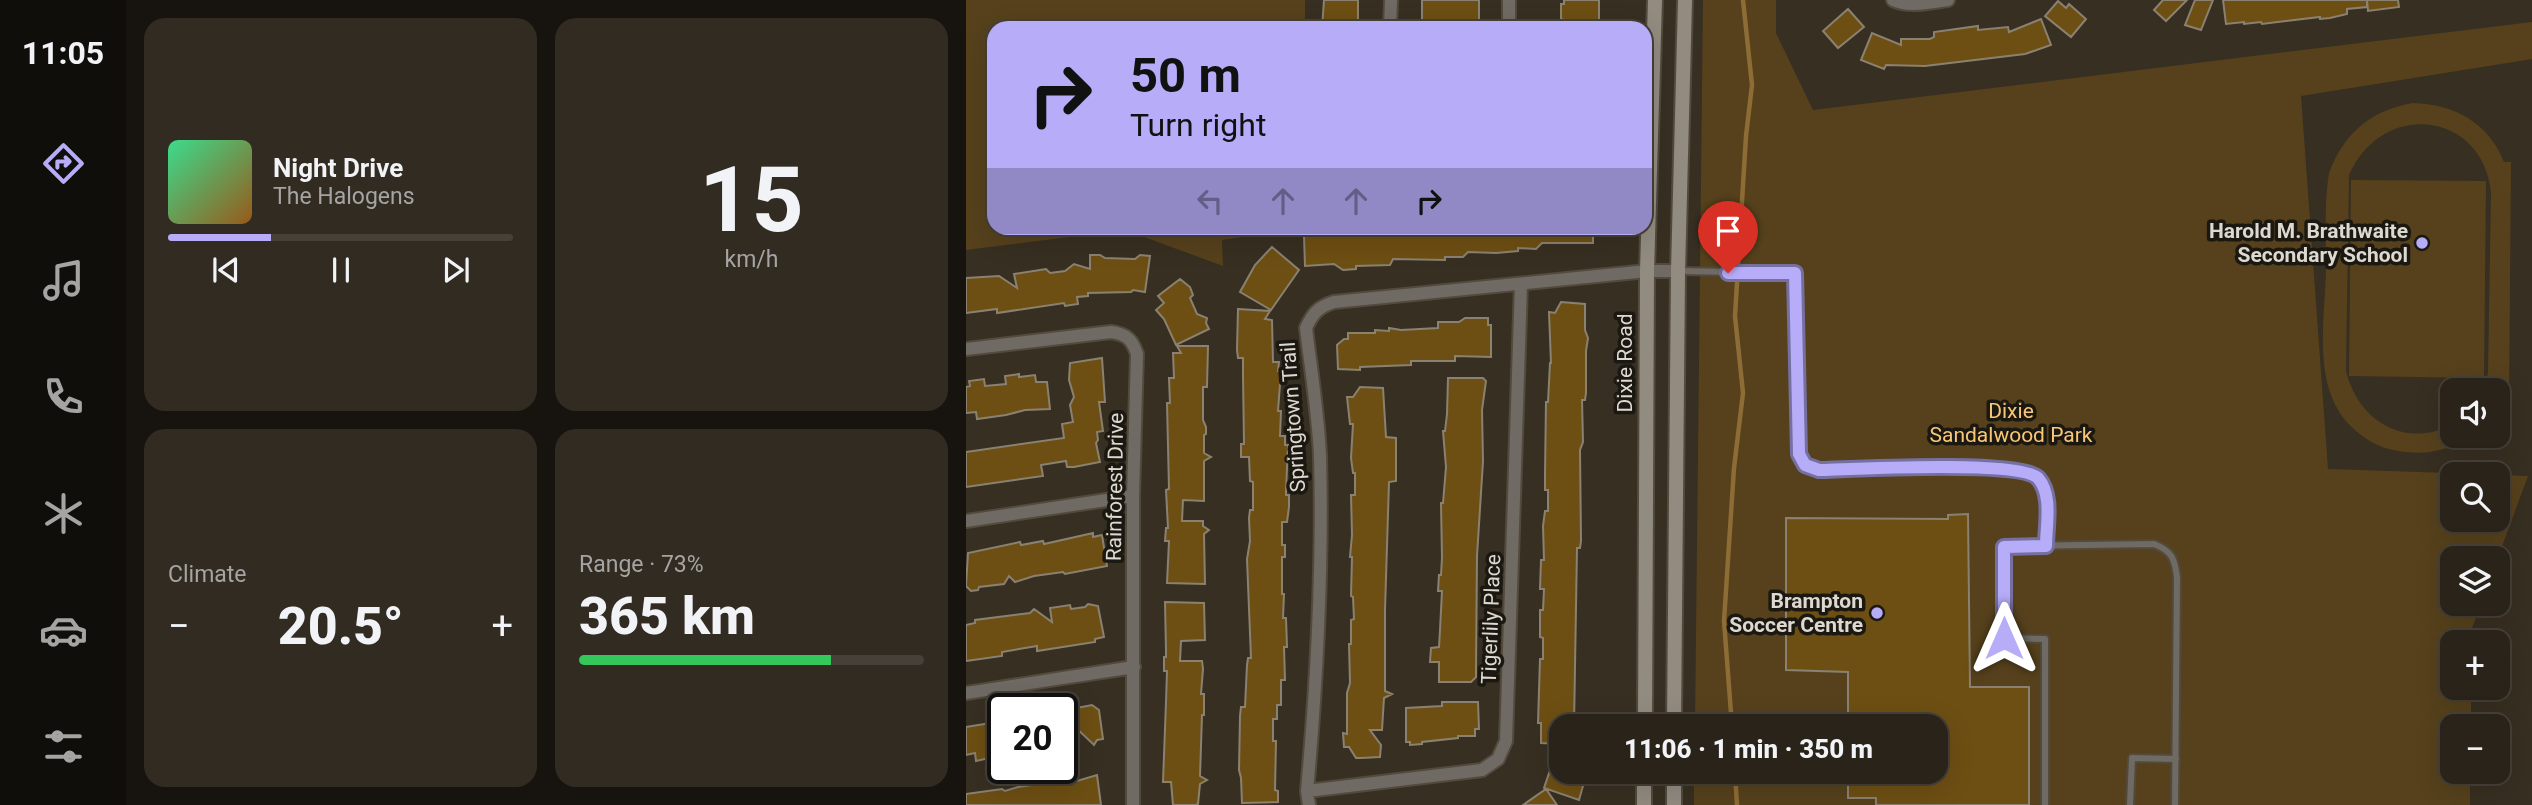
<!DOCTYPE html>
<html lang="en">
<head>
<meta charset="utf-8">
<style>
	:root { --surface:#292319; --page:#312b22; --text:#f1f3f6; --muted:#a5a4a2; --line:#454038; --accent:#b6acf8 }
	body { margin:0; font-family:Roboto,sans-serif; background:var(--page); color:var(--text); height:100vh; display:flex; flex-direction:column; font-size:26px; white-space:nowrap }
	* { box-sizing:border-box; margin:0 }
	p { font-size:23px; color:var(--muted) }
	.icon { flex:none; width:38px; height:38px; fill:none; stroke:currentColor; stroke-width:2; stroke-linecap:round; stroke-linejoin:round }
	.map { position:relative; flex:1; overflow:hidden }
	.panel { display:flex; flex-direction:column; gap:18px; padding:18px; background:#17130e; width:840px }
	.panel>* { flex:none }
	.banner { position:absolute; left:21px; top:21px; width:665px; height:214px; border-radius:21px; box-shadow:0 7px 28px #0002,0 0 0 2px var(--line); background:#b6acf8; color:#111; overflow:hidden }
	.tools { position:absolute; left:1474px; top:378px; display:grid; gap:14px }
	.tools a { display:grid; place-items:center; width:70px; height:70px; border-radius:14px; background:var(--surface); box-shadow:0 7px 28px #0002,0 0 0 2px var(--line); font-size:35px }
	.speed { position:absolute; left:21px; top:693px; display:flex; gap:14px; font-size:35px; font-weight:700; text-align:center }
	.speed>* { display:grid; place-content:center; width:91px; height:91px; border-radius:50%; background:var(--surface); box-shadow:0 7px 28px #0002,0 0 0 2px var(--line); line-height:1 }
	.speed .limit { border:4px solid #111; border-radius:10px; background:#fff; color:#111 }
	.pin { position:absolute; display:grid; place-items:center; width:60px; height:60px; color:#fff; margin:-72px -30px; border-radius:50% 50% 50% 0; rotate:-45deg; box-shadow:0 0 7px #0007 }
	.pin .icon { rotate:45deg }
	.me { position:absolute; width:77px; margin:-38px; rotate:0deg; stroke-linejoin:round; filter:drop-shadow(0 0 5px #0008) }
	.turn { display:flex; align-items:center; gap:24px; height:147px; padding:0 28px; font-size:32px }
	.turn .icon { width:91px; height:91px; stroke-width:2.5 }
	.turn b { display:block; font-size:49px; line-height:60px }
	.lanes { display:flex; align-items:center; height:66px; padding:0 28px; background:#0003; justify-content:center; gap:35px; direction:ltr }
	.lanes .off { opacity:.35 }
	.big { font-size:52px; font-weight:800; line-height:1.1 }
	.panel .tile { flex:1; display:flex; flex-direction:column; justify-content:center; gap:10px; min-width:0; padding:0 24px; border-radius:21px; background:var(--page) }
	.panel .dial { align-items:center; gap:0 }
	.dial b { font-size:91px; line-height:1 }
	.song { display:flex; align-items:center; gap:21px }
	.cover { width:84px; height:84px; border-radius:10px; background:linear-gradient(135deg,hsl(150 70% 55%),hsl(30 70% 35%)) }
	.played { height:7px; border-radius:4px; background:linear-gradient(90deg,var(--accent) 30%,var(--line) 30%) }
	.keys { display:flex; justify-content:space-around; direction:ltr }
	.heat { display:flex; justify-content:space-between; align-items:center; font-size:38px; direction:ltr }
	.charge { height:10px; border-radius:5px; background:linear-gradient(90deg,#34c759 73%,var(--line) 0) }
	.panel .tiles { flex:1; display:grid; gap:18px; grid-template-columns:repeat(2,1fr) }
	.trip { position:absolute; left:583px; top:714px; width:399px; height:70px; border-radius:21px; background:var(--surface); box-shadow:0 7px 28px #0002,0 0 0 2px var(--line); font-weight:800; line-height:70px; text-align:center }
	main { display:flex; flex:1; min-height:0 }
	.tabs { display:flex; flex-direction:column; width:126px; justify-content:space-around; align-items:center; background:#100e0a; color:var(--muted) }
	.tabs .icon { width:49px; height:49px }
	.tabs .active { color:var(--accent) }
	.tabs b { font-size:32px; color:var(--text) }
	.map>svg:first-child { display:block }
	.green { fill:#56411c }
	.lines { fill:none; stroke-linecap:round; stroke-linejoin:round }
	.stream { stroke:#8d6d35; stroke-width:4.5 }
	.building { fill:#6d4f13; stroke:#8a8171; stroke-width:2 }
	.service-casing { stroke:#524a3d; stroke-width:10 }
	.minor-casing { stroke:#524a3d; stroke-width:16 }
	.secondary-casing { stroke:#524a3d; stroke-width:18 }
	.service { stroke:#6f6a64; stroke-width:6 }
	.minor { stroke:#6f6a64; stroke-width:12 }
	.secondary { stroke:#918b80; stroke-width:14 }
	.route-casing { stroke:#7670a1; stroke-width:18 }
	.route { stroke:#b6acf8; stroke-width:12 }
	.poi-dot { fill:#b6acf8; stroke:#1b1812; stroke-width:2.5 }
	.labels { text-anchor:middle; stroke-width:7; stroke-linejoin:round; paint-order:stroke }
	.poi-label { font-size:21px; font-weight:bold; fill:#ded9d0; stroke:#1b1812; text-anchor:end }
	.street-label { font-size:21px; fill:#ded9d0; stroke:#1b1812 }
	.park-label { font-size:21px; fill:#f7c775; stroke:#1b1812 }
</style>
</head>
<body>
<main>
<nav class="tabs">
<b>11:05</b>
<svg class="icon active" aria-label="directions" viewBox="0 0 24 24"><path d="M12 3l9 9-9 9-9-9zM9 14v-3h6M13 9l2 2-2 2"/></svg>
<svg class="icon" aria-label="music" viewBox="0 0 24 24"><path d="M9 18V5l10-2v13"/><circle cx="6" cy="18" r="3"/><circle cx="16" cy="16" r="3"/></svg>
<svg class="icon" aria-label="phone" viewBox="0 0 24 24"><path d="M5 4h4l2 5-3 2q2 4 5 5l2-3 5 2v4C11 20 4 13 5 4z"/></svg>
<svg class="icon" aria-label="climate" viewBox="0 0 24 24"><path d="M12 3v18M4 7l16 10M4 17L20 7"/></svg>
<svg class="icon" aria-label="car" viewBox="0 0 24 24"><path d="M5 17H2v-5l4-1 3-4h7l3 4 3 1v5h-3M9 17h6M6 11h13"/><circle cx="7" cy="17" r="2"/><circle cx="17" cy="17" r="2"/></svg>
<svg class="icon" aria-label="filters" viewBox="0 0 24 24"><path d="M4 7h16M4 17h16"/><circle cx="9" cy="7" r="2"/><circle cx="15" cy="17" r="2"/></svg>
</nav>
<section class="panel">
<div class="tiles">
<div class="tile">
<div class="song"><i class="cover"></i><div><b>Night Drive</b><p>The Halogens</p></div></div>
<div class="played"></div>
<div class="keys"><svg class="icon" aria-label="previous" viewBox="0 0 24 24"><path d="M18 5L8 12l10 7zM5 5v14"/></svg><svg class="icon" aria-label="pause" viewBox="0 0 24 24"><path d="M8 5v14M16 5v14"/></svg><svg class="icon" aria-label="next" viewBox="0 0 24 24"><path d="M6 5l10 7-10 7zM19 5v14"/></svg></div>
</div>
<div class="tile dial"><b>15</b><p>km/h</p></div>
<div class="tile"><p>Climate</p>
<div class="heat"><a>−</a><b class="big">20.5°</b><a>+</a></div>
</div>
<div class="tile"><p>Range · 73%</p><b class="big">365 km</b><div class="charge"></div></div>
</div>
</section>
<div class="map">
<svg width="1566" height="805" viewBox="0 0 1566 805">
	<rect width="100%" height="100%" fill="#372f21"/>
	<path class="green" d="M0,0H339V28H28V228H339L256,240L257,266L159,230L0,250Z
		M737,0H810V33L847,110L1566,22V59L1335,96L1362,469L1513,474H1486V520H1531V475L1562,476L1531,560L1486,558V604H1515L1505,631V642H1486V688H1505V726H1486V772H1504V805H728V772H970V726H729Z
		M1447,103C1488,104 1523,123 1538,162H1545L1543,405L1533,404L1531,407V390H1518L1522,373L1525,193C1518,112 1417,98 1383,175L1380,371C1392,420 1437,449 1486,425V436H1505C1482,452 1455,456 1428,450C1414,448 1401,440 1390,431C1344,392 1359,323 1360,269C1360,238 1358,204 1363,173C1378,133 1405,110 1447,103Z
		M1385,180L1520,181L1518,378L1383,376Z"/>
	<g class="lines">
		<path class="stream" d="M766,726L758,621L768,468L777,393L769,316L780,136L786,85L777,0
			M769,772L771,805"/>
	</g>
	<path class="building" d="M358,0H392V22H387V28H356Z
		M456,0H513V28L456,26Z
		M598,0H633V28H615V24L598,25V20L595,19V4H598Z
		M1197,0H1221L1200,21L1188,10Z
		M1229,0H1247L1235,30L1219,25Z
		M1257,0H1401V7L1381,9V14L1364,18L1354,19V17L1296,24L1295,22L1278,24V22L1260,24Z
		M1401,0H1432L1433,7L1402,11Z
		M1092,1L1100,8L1103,4L1120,19L1105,37L1079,16Z
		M882,9L898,27L872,48L857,31Z
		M1075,19L1085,45L1059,54L959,66L920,65L918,69L895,60L906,33L935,45V39H964L968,37V32L1012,26V30L1042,27L1043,32Z
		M430,228H627V243H576L570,249L552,248V251L530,253L502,252L497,257H479V260L427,259L424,265L390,266V269L377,270L368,264L339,266L338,236L411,232V229Z
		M306,247L333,270L305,310L274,292L289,265Z
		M124,255H134L139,258L169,259L174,255L184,256L179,292L167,290L165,292L122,293V296L111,297L112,304L99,306L98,303L31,313V309L0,313V278L33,276L51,288L48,274L80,269L84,273L99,271L108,264L124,269Z
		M214,279L224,287L227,295L224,298L231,314L241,318L240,323L243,329L210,345L198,319L190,310L198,303L192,296Z
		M595,302L619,304V330L622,338L620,351V393L619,400H616L617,442L614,450L615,541L614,548H611L608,726H595V772L619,779L613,800L578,788L593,744L575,743V723H572L574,659H577V638L574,637V610H577L578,589H574L575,560H578L577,526L579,511H582V490H579V474L580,402H582L584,363H585L583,312L589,313Z
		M272,309L304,311L299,319L306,320L307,362H313L312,371H315L312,411H315L314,436H319V445H322L320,491V495H323V507L321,522H316V545H319V557H316V594H318L317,618H320L321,647H318L319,680H315V705H311V719H307V741H310L309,790L312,791V802L276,803L275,778L273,770L274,716L275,707H279L281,665L282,658H285L281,559L284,541L283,518L284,510H287V482L284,481L283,457H275V444H278L277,375V358H272L271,350Z
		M499,318H522V325H525V357L489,356V361H445V365L394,367V370L372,369L371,345L378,339H382V333H409V330L423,331V328L435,330L472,328V322H493Z
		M211,346H242L241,387H237V420L240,427V434L238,435V453L245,457L238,461V501L217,500L216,521H237V526L243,530L238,534L239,584L201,583L203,541H199L200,528H202L200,490L203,489L201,403H204L203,378H208L207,353H215Z
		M136,358L139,402H133L137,431L131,432L132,440L130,443L134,462L108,467H101L100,461L75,465L77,476L0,487V452L98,438L96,424L107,422L104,405L108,397L103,380L104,363Z
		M53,374V377L69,375L70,382H81L84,409L59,410L40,415L11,419L10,412L0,413V387L4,386L3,381L18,379L19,386L40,384L39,376Z
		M482,378H517L520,381L516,410L517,461L511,556L510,670V677L505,682H473V662H464L465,648L473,647L474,630L476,591H472L473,575H475L476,558L475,503H477L480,467L477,431H479L481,414Z
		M394,387L417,388L420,437L430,438V481L423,482L419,610V691L426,694L418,698L416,730H404L415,745L414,757L395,758H390L383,747H378L377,733L381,734V693L384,683L383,644H385V620L388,619L387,597L385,596L386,557H384L386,535L385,495H389V473H387L385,458L387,424H384L381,397H387Z
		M1002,514L1004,687H1063V805H910V798H882V772H970V726H882V672L820,670V518L982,519V515Z
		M127,533V537L136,535L141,566L99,574L97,572L68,576L49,582L43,576L38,584L13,587L12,590L5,591L0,586L2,553L54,542L55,545L77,541L78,544Z
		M199,602L238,603L239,640L215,641L214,661H236L237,669L235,694H238V715H236L234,776L241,780L234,784L232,804L230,805H207L205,782H197L200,702L201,671H198V657H200V651Z
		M122,604L132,606L138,637L129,639V642L71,651V646L36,652V656L0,661V625L9,623V620L64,613L68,609L86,622L84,608L104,605L105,609L119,607Z
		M96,694H102L105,709L126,705L133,710L137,739L131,740L128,745L107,725L110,744L96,753Z
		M476,702H512L513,729H509V736H492V738L456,742V744L444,745V742H440V708L476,706Z
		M37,721V755L10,761L9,753L0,755V727Z
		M131,775L135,805H0V794L36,789L39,791L52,787L108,779L111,781Z
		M580,789L591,805H557Z"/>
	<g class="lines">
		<g class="service-casing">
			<path id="service" d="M712,271L829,273L833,454L839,465L853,469C886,469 1054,460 1072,478C1087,495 1080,525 1080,546
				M1079,805V639L1038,638V546L1188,544C1206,551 1209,559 1211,578L1209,805
				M1164,805L1166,758L1210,759"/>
		</g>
		<g class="minor-casing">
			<path id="minor" d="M927,0C943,8 965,2 982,0
				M424,28L425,0
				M543,28V0
				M0,349L145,332C160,334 166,339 171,354L167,496V805
				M0,521L167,496
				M0,693L168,667
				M341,791L516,770L532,759L540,741L555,284
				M343,805L341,791C351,680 357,567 354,455C352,413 345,370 340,328C347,313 352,307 368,302L681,271H712"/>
		</g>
		<g class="secondary-casing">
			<path id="secondary" d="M679,726L681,271L689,0
				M708,726L712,271L719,0
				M678,805V772
				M708,805V772"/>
		</g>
		<use href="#service" class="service"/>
		<use href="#minor" class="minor"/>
		<use href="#secondary" class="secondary"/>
	</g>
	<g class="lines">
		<g class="route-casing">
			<path id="route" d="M762,273H829L833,454L839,465L853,470C886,469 1054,460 1072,478C1087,495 1080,525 1080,546L1038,547V638"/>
		</g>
		<use href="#route" class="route"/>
	</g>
	<g class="poi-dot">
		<circle cx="1456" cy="243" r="7"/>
		<circle cx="911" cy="613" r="7"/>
	</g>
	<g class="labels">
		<g class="poi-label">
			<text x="1442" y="238">Harold M. Brathwaite<tspan x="1442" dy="24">Secondary School</tspan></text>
			<text x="897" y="608">Brampton<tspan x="897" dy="24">Soccer Centre</tspan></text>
		</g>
		<g class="street-label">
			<text transform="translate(659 363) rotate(-90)" y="7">Dixie Road</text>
			<text transform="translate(327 417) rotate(-94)" y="7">Springtown Trail</text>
			<text transform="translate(149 487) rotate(-89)" y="7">Rainforest Drive</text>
			<text transform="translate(525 619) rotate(-88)" y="7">Tigerlily Place</text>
		</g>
		<g class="park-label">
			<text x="1045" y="418">Dixie<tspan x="1045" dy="24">Sandalwood Park</tspan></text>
		</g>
	</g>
</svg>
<div class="tools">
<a><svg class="icon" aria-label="sound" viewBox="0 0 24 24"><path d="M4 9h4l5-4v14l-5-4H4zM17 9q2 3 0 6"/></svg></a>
<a><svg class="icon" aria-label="search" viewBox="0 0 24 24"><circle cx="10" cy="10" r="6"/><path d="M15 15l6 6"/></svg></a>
<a><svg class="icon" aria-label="layers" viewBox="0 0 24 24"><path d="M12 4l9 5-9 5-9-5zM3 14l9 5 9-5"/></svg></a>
<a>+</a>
<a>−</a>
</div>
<div class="speed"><div class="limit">20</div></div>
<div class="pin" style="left:762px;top:273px;background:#d93025"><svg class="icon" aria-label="arrive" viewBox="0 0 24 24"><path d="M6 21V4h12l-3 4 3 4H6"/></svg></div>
<svg class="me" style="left:1038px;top:638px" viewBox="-20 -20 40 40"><path d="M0-17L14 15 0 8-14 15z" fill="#b6acf8" stroke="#fff" stroke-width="4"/></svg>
<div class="trip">11:06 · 1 min · 350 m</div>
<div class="banner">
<div class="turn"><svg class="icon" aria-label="right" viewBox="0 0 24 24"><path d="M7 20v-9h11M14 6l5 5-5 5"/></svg><div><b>50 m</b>Turn right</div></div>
<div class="lanes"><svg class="icon off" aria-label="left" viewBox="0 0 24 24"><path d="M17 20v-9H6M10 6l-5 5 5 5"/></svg><svg class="icon off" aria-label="ahead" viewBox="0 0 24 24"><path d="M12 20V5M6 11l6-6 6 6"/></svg><svg class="icon off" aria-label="ahead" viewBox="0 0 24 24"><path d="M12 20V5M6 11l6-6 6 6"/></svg><svg class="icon" aria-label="right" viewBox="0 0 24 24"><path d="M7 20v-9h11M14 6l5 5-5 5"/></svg></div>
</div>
</div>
</main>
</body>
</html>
